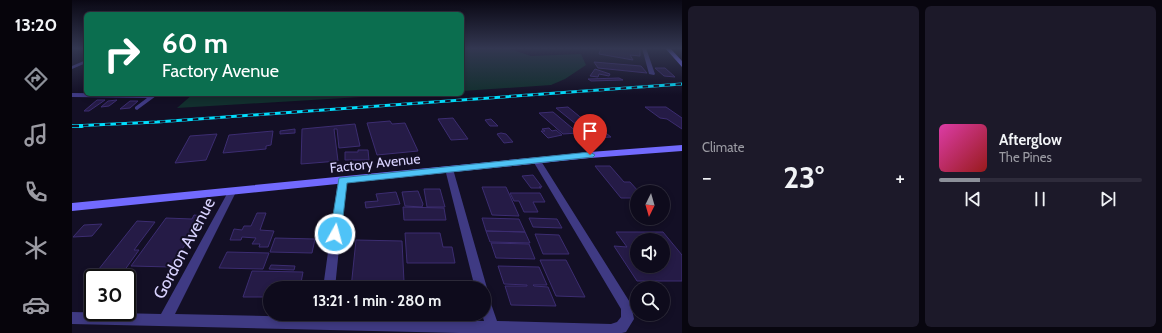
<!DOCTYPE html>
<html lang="en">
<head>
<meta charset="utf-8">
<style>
	:root { --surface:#0e0b1c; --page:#1c1929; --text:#f1f3f6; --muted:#9b9ba3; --line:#2e2b3b; --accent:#8c9099 }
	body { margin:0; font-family:Cabin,sans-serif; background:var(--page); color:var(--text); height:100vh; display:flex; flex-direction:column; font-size:15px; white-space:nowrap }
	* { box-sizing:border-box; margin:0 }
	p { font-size:13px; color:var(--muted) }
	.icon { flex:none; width:22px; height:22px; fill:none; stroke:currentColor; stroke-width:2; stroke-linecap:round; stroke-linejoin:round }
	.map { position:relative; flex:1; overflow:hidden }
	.sheet { display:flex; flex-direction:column; gap:6px; padding:6px; background:#08060f; width:480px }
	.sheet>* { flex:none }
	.banner { position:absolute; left:12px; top:12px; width:380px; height:84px; border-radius:6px; box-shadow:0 2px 6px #0003,0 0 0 1px var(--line); background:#0b6e4f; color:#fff; overflow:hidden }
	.needle { width:26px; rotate:185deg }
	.fabs { position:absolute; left:558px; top:185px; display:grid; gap:8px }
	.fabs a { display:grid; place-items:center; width:40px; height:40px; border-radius:50%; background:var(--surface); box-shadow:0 2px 6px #0003,0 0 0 1px var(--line); font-size:20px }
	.speed { position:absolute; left:12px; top:269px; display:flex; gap:8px; font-size:20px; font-weight:700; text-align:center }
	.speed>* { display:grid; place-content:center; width:52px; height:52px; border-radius:50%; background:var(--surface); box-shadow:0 2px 6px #0003,0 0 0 1px var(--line); line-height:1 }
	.speed .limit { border:2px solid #111; border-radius:6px; background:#fff; color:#111 }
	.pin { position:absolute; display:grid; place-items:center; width:34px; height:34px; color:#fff; margin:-41px -17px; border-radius:50% 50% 50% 0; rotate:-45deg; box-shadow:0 0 4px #0007 }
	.pin .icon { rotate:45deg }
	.me { position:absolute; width:44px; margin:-22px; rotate:7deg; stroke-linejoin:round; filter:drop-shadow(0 0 3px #0008) }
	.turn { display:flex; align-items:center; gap:14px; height:84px; padding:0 12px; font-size:18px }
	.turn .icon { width:52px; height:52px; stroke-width:2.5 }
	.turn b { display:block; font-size:28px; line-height:34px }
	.big { font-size:30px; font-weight:800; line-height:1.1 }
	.sheet .card { flex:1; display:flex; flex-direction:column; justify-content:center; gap:6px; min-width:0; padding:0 14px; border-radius:6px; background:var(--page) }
	.song { display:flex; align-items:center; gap:12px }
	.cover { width:48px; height:48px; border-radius:6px; background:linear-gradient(135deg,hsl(320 70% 55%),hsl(0 70% 35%)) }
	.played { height:4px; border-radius:2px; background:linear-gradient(90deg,var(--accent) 20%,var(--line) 20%) }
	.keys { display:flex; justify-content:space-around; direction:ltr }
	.heat { display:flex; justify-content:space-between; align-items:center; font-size:22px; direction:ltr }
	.sheet .tiles { flex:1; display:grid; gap:6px; grid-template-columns:repeat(2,1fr) }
	.trip { position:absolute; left:191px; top:281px; width:228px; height:40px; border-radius:20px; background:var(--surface); box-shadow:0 2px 6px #0003,0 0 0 1px var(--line); font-weight:800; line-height:40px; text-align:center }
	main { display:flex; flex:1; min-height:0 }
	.tabs { display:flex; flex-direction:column; width:72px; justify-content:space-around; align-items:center; background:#06040b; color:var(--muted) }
	.tabs .icon { width:28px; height:28px }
	.tabs .current { color:var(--accent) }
	.tabs b { font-size:18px; color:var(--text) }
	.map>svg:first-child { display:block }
	.green { fill:#122f2e }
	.building { fill:#251b46; stroke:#3c2d71; fill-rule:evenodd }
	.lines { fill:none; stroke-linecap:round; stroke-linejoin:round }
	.street { fill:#3f3a83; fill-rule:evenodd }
	.secondary { fill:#726afe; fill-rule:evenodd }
	.rail-far1-casing { stroke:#02ddfc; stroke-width:3 }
	.rail-casing { stroke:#02ddfc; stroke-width:4 }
	.rail-far1 { stroke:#130f25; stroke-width:2; stroke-dasharray:5.5; stroke-linecap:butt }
	.rail { stroke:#130f25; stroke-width:2.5; stroke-dasharray:7; stroke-linecap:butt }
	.route { fill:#4fc3f7; stroke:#337fa1 }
	.labels { text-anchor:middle; stroke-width:4; stroke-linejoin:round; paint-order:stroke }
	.street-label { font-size:14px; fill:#d9d3ff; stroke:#130f25 }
	.near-street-label { font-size:17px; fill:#d9d3ff; stroke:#130f25 }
</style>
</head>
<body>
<main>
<nav class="tabs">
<b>13:20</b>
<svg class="icon current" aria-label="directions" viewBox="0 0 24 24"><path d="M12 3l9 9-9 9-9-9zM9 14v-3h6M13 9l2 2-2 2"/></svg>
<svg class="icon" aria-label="music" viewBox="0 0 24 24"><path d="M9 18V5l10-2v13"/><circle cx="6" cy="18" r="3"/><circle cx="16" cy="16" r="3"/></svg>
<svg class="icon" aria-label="phone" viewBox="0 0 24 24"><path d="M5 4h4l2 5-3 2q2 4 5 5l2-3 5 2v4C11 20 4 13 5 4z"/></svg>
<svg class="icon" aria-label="climate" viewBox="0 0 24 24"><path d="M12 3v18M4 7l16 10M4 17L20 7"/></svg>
<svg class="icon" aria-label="car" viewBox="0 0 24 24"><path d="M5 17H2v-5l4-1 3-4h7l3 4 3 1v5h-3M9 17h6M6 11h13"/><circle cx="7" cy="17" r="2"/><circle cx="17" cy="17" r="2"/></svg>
</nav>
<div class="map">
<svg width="610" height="333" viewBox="0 0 610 333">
	<rect width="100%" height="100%" fill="#130f25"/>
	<path class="green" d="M390,48H435L459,56L509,54L514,65L493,79L479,85L390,91Z
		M121,94H339L105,108Z"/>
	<path class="building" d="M529,48L568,49V56L558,55L561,60L527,54Z
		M522,62L569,66L575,73L526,68Z
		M583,68H593L603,77L592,76Z
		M523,69L538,74L537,76L527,74L526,77L518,76Z
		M547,78L551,80L519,81L516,79Z
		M25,100H33L17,111H12Z
		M45,100L37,106L29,107L36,101Z
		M58,101H66L58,108L48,109Z
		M496,107L513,121H518L539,137L521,138L484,108Z
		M573,107H594L610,118V129L595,119L588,118Z
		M481,112L506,133L491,134L467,113Z
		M381,118L396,139L379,140L366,119Z
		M419,119L426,126H418L413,120Z
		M318,121L320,124L333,123L346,151L305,155L295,123Z
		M283,124L288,146L267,148L265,129H262L266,161L229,164L230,129Z
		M477,128L480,131L484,130L490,135L476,138L469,131H473L470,129Z
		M223,129V133L208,134V131Z
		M201,131L199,145L194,146V149L151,153L157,135Z
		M429,133L434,134L441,142L432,143L425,134Z
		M145,134L134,160L103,163L118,136Z
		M286,150H296L297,160H273V152H286Z
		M523,166H538L552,182H558L567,192H565V198H549Z
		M461,175L470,187H467L469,188H459L450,176Z
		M410,187H434L447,216L420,215Z
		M352,189H368L373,207H355Z
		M346,191L351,204L350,207L333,206L330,192Z
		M324,192L328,204L294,208L293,202L306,201L304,194Z
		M438,193H468L473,202H461L466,212H452L447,201H442Z
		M331,207L372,208L374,220H332Z
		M185,213H194L188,230L202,231L196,247H187L188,244H180L184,238L170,237L169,240H158L162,229L170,230L172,226H179Z
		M122,215L131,216L99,267L59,266L94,218L120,219Z
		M410,218L447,219L453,232L414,231Z
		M457,218L485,219L490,228L461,227Z
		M65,221L83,222L62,250H67L47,278H21V284H15Z
		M30,224L20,236L1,237L12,225Z
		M414,231L453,232L458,243L418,242Z
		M544,232H591L610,255V281H565L542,246L555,247ZM565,240H591V266H565Z
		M333,233H368L371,247H380L383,263H335Z
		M463,234L487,235L497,254H471Z
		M203,238L243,239L240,253L198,252Z
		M284,240L330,241L332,282L387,283L388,288H279Z
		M419,243L457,244L463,259L424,258Z
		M155,252L197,253L191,269L147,268Z
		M468,260H494L513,297L484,296Z
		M199,265L223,266L222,270L197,269Z
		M426,266L467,267L475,285H461L462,286L476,287L484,306L439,305L433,286H455V285L432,284Z
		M180,271L231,272L228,288H198V297H171Z"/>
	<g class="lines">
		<path class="street" d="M570,48H574L583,74L582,75L577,74Z
			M14,60V63L0,69V66Z
			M0,93L81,94L84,96L65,110L63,109V107L75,98L0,97Z
			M462,159H468L469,161L559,304L562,319L554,332L550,333H387L0,324V312L89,314L156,192L157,190H163L164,192L103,314L412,321L410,314H412V293L416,295L425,321L539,324L545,322L549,317V309L461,161Z
			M374,167H377L381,169L415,288L412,292V288H403L373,169Z
			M270,177L274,180L263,288H251L266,180Z"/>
		<path class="secondary" d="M593,48H598L610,61V67Z
			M610,145V151L518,158L0,211V203L518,152Z"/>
		<g class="rail-far1-casing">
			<path id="rail-far1" d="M0,126L85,122L610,84"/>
		</g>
		<g class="rail-casing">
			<path id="rail" d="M0,126H10"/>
		</g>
		<use href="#rail-far1" class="rail-far1"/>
		<use href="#rail" class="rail"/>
	</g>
	<linearGradient id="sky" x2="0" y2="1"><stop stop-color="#0a0814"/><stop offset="0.51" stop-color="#333751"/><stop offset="1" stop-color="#333751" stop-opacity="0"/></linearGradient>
	<rect width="610" height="95" fill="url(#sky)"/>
	<path class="route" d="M518,152L523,155L521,157L275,183L269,234L267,237H259L258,234L267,178Z"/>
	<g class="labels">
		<g class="street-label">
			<text transform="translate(303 163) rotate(-6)" y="5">Factory Avenue</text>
		</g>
		<g class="near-street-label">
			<text transform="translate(112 248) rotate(-62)" y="6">Gordon Avenue</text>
		</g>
	</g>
</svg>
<div class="fabs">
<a><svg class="needle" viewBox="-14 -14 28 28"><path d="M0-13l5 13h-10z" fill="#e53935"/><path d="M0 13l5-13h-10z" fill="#9b9ba3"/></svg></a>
<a><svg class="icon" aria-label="sound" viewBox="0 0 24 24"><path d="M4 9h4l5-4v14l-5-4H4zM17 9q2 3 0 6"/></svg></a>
<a><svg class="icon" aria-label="search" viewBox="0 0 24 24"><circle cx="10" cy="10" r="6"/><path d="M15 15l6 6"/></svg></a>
</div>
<div class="speed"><div class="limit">30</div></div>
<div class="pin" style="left:518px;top:155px;background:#d93025"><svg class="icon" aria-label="arrive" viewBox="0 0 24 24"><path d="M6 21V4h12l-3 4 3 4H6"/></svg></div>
<svg class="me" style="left:263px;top:234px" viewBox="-20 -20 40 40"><circle r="17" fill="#4fc3f7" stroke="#fff" stroke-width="3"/><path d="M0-11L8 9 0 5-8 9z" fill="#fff"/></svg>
<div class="trip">13:21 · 1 min · 280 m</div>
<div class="banner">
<div class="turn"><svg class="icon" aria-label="right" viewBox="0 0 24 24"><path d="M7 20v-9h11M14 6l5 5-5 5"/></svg><div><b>60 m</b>Factory Avenue</div></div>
</div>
</div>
<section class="sheet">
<div class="tiles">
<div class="card"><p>Climate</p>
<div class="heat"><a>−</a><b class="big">23°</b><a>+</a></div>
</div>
<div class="card">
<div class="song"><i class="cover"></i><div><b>Afterglow</b><p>The Pines</p></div></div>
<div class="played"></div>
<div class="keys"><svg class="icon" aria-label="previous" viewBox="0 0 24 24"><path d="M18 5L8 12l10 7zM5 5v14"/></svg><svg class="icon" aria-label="pause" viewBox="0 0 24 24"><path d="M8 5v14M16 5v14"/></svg><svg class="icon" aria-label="next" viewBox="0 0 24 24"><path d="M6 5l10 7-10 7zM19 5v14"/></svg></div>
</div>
</div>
</section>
</main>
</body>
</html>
